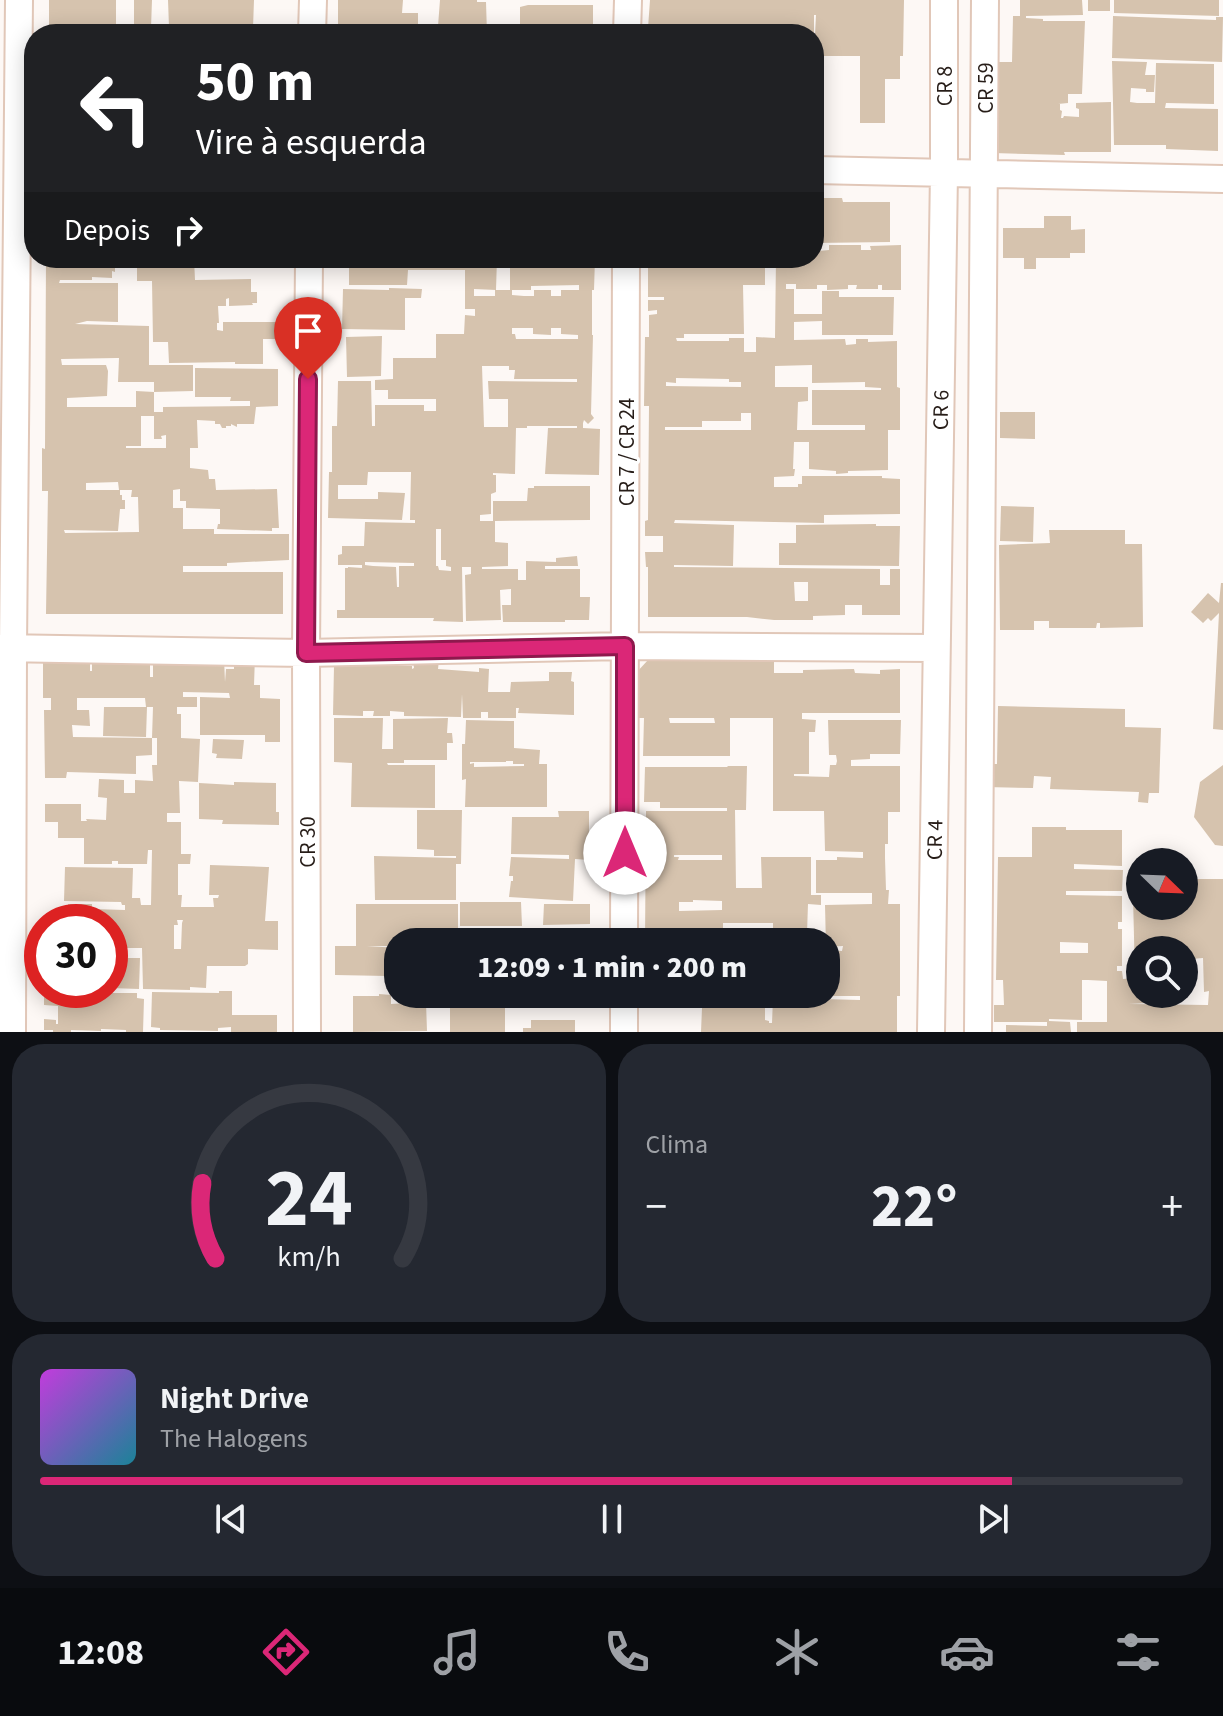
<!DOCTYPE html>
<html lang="pt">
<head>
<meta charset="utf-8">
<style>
	:root { --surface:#171b24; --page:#242831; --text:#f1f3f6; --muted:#9ea1a6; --line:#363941; --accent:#db2777 }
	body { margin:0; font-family:"Source Sans 3",sans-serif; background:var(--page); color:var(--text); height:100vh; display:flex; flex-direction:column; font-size:30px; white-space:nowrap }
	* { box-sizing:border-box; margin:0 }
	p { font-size:26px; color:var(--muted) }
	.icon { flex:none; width:44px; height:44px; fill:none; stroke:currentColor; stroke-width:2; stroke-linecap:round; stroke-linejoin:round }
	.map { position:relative; height:1032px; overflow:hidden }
	.sheet { display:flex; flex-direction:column; gap:12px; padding:12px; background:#0d0f14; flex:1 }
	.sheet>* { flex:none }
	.top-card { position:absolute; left:24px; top:24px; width:800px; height:244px; border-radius:32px; box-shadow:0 4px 20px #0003; background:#202124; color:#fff; overflow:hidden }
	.needle { width:52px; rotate:113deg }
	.fabs { position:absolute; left:1126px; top:848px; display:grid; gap:16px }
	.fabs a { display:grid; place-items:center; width:72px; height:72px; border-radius:50%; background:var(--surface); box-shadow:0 4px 20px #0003; font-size:40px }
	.speed { position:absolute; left:24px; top:904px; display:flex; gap:16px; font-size:40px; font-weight:700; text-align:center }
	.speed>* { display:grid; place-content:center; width:104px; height:104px; border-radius:50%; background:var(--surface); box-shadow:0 4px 20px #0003; line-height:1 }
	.speed .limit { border:12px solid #d22; background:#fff; color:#111 }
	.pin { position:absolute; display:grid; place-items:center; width:68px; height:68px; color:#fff; margin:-82px -34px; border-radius:50% 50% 50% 0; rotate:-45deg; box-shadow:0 0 8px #0007 }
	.pin .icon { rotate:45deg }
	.me { position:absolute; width:88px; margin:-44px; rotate:0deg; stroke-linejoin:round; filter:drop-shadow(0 0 6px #0008) }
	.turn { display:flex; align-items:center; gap:28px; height:168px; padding:0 40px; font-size:36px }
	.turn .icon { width:104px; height:104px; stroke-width:2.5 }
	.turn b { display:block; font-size:56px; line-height:68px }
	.then { display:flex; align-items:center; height:76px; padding:0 40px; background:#0003; gap:16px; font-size:30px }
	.big { font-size:60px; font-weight:800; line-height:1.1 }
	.sheet .tile { flex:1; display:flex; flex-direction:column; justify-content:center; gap:12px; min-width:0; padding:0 28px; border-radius:32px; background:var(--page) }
	.sheet .dial { align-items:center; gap:0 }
	.dial svg { height:208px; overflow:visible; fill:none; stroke:var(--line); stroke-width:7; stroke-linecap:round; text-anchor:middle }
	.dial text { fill:var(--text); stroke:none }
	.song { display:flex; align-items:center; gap:24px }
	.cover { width:96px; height:96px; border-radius:12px; background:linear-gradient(135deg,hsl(290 70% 55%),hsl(190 70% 35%)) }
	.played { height:8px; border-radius:4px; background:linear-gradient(90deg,var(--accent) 85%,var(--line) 85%) }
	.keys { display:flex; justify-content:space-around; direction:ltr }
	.heat { display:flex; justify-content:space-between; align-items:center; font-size:44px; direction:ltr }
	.sheet .tiles { flex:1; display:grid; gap:12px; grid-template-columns:1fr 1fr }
	.tile:last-child { grid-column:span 2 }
	.trip { position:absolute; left:384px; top:928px; width:456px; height:80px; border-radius:32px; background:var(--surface); box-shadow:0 4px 20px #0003; font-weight:800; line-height:80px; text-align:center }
	.tab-bar { display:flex; height:128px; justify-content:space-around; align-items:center; background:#090b0e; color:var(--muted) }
	.tab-bar .icon { width:56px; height:56px }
	.tab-bar .current { color:var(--accent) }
	.tab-bar b { font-size:36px; color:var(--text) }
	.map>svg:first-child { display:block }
	.building { fill:#d6c3ae; fill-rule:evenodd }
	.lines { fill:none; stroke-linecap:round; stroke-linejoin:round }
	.minor-casing { stroke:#e1c7b8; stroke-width:30 }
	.minor { stroke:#fff; stroke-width:26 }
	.route-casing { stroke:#8e194d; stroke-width:20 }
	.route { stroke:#db2777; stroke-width:14 }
	.labels { text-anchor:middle; stroke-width:6; stroke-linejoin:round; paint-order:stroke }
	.street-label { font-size:22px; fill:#271d18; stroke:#fff }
</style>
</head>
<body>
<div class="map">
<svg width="1223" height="1032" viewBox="0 0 1223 1032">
	<rect width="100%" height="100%" fill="#fdf8f5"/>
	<path class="building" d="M49,0H116V29L134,28V0H152L151,28H155L169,27L168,0H254L253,28H283V34H211V28H230V24H184V28L198,27L199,34H46V29H49Z
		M338,0H403L402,13H418V25L438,26L440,0H477V2H486L487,34H338Z
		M650,0H904L903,56H900V79H885V123H860V56H814L816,15H814V34H761V29H736V34H728V29L708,27V34H662V28H648Z
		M1020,0H1082L1083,15L1026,16V18L1043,19V21H1085L1082,94H1068V103L1058,104H1060V110L1062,111L1061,118H1063L1064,116L1079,117V109L1076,108V103L1111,102V152H1064L1065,155L993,153L994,62H1012L1013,16H1020Z
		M1088,0H1110V11H1088Z
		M1114,0H1219V16L1114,13Z
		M528,5H593V34H520V7Z
		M1113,16L1216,20V17H1223L1222,62L1112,58Z
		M491,25H513V34H491Z
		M1112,61L1147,62L1145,75H1155L1154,92H1146V89L1131,88L1130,102L1137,103H1155L1156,63L1214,64V104L1166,103L1165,108L1218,109V151L1166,149V145H1114Z
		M814,198H842L843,202H890V242L814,243Z
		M1044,216H1071V230L1085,229V253H1070V258H1036V269H1024V258H1003V228H1044Z
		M829,245H861V250H871L870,246L901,245V290H882V285H878V289H856L857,285H848V289L827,290V285H817V289H796V284H786V289H794V314H822V291H839V297H894L893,335H822V321L794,322V340L845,339L846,345L856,344V339H868V342L897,341V387L900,388V430H888V470L848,471V473L836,474V471L809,469V442H794L793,469H795L794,476L774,477V487H798V484H802V476H882V478L900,479V514L824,515V523L675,520L674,523L734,525L733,566L674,565V567L880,569V585H890V569H900V615H862V605H845V615L813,616V620H774L747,617H648V567H646L645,552H663V536H645V521L648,520L649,406H644L645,337H649V315L657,314V310L648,311V300H664V297H648V258H765V285H743L744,334H684V338H676L677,341H729V338H744V352H756V337L775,338L776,258H814V246H819V251L829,250ZM812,365V383L865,382V387L881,388V390H812V425H865V430H797L798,402L808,401V387H775V366ZM676,378L729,379V382H741V387L666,386V382L676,383ZM741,413H751V430H665V427H702V421H741ZM794,582H808V601H795Z
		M46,258H115V272L112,271V278L92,277V280H60L59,283H118V322L87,321L75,324L149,326V365H193V391L154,392V412H163V407L250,406V401H230L231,397H195V368L278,369V406L256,407L254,424H237V427L231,424V426H226V428H222L220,424H215V421L197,420L198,448H190V468L208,470L209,479H215L216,490L277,489L279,528H272V531L217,529L218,524H220V509L186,508V501H180V489L173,490V508H183V529H214V534H289V560L227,563V566H183V572H283V614H46L48,491H42V448L45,449ZM117,358H119L118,382H154V392L136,391V407H67V398L107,396L108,371L106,365H62L61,359ZM141,416H154V439H162L161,436L166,435V448H126V446H141ZM118,482L119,490H86V483ZM120,490H132L131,497H138L139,532L65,533L64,530L118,531L120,509H125V500H122V495H120Z
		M137,258H194L195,280L251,279V292H257V303H252L253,305L229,306V298L226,299V306H218L219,323H217V330L223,331V322H281L286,323V339H263V364H235V362L169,363L168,342H153L152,281H137Z
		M349,258H497L496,290L474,289V296H495V290H512V295L524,296H534V290H551V296H561V290H579V285L531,286V290H510V258H595L594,290H592V335H593L591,414L594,418L588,424L584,420L583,423V428L600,429L599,475L545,474L548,428H577V426H527V428H516L515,474L493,473V475H496V492L491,494V514L480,515V521H493V501H527L528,488H534V486H590V520L495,521V542L508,543V566L482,567V569H518V580H526V561L556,562V558L577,556L578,566H545V569H580V597H590L589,620H565V622H503L502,605H511V589L500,590L501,620L466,621L465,575L471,574V567H462L463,622L433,621L434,618H337V610H345V568H348V567L362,568V565H338V555L342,554V546H364L365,522L415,523V520H410L411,472H368L367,485H338V499H378V492L405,493L402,520L328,518L329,472H332V426H337L338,381H371L372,426H375V405H424V411H436V399H388V390H375V380L393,379V358H436V334H464L465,315L475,316V309H465V270H408L407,285H349ZM512,328H533V334L551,335V328H561V334L578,335V339H516L515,334H512ZM482,366H509V370H515L514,379H577V382L488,381L489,399H508V427H484ZM436,529H441V560H446V566L451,567V571L439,570L438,566H436ZM365,562L414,563V566H399V587H397L396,567L373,566L365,565Z
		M389,288L422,289L421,298H405V330L342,329L343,289L389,290Z
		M382,336L381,376L347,377L346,337Z
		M1000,412H1035V439L1000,438Z
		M1001,506L1034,507L1033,542L1000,541Z
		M876,524V526H900L899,566L779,565V543H796V525Z
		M1049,530H1125V544H1142L1143,627L1100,628V623H1097L1096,628H1049V621H1034V630H1000L999,545L1050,543Z
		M1221,583H1223V730L1213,729L1219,613L1211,621L1208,618L1203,623L1191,612L1208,593L1219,603Z
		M92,652H150V677H153V656L224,658L225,682L226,669H234V656H255L254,685H260V698L280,699V742H265V735H200V697L230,698L229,693L183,692V697H197V707H177V714H181V738L200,739L198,782L179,781L180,813H167V822H181V854H191L190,864H178V895H182L181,907H214L213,898H218L219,895H209L210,865L267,867H269L265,921H278V950L248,949V964L245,966H207L206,988L190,987V990L143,989L142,948H110V922H68V904H92V909L125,910V905H122L121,902L64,901L65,867L133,868L132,898H140L141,905H151L152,850H148L147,864H118V861H112V864H84V838H58V822H45V804H81V821H87L86,819L106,820L107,798L98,797L99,779L124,780V793H135V780L153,781L152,765H157V738H152L153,707H146L145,698H77V710H89L90,726L72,725L73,737L152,738V755L136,756V774L67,772L66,778H45L44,710H51V698H43V653H90V671H92ZM177,920H183L182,923L181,949H174V925H178Z
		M413,660H439L438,669L479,672V668L489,669L488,692H510L511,682L549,681V672H572L571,681L574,682V715L518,713L519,708H516V718H488V712H481V718H463L462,694L461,717L404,716V712L390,711V716H373L374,711H363V716L333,715L334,666H412V669L414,668Z
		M648,660L774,661V673H803V670L854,669L855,673L880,674V670L900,669V713H802V719L816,720L815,732H809V774H794V776L829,777L830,765H836L837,761L836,755H829L828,720H901L900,754H870V759L851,760V766H900V812H888V844H885V858L886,890H889L888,904H900V996H897V1032H701L702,1008L729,1007L730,994H748V1007H765V1020L769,1021V1023H772L773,998L821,997L822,999L860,1000V996H826V950L842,951L843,946L826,947L825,905L872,904V893H816V860H837V857L863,858V852L825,851L824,811H773V718H730V756H643L644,718H636V673ZM669,718H714L715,723H670Z
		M998,706L1125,709V727L1161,728L1159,793H1149L1148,803L1138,802L1139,792L1050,789L1051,777L1034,776L1033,788L986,787L987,764H997Z
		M104,707H147L146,737L103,736Z
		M334,718H383L382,749H393V719L448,718L447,733H452L453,743H447V760H404V763H387L388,765H435V808L351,807L352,763L334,762Z
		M466,720L514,721V748L540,750L539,764H547V807H465L466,779L462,780V744H465ZM506,761H513V764H524V766L474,767V763L470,764V762H506Z
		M213,739L244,740L242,759L216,758L217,754L212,753Z
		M1223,765V846L1215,845L1194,817L1200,782Z
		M727,766H747L746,810H735L736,888H762L761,857H811V895H821V905L808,904L807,933H801V942H645L646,811H727V808H660V802H644L645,767H728ZM674,855H722V860H678L679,857H674ZM693,900L722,901V910L679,911V902H693ZM723,923H773V932H723Z
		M234,782L276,783V812H279V825L222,824L223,820L199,819V783L234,785Z
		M417,810H462L461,864H456V900H375L374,856L456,858V856H434V850L417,849Z
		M558,811H589V860L575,859L573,901L509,897L511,881H513V876H509L511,857L569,859V855L511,854L512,817H559Z
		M1032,827H1066V830H1122V866L1074,864V869L1123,870L1122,891H1066V895L1122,896V922H1118V929H1122V966H1117V971H1122L1123,979L1135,978L1133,896H1135V892H1140V906H1184V892H1189L1190,879H1223V1032H1077V1022H1107V981L1088,980H1082V1020L1049,1019V1021L1070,1022L1071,1032H1006V1025L1047,1026V1022H994V1005H1004L1003,980H996L998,857H1032ZM1060,942L1088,943V953H1060ZM1140,950H1184V991H1190L1191,959L1203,958L1204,992L1209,991L1208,1005L1129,1004L1146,1003V994H1140Z
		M460,902H521L522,926H460Z
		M356,904H458V942H398V946H367L398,948V979H387V976L335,975V946H356Z
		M544,904H590V924L543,925Z
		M535,932H582V935H589V942H534Z
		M110,954H116V958H140L139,989L110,988Z
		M44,990H101V993H137V998L144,999L143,1032H126V1030L101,1029V1031L71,1030V1032H53V1030H44V1019L56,1020V1024H58V1006L44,1005Z
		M219,991H232V1015H277V1032H231V1027L218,1028V1031L160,1030V1028L151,1027L152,992L219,993Z
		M379,994L391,995V1004L426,1002L427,1031L353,1032V996H379Z
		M450,994H505V1032H450Z
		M531,1020H575V1032H523V1028H531Z"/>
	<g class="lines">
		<g class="minor-casing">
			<path id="minor" d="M312,34L313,0
				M627,34L628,0
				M814,170L1223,179
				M0,648L306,653L625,646L936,648
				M624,942L626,258
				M12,1032L13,648L19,0
				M307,1032L306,653L309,258
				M624,1032V994
				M931,1032L944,172V0
				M978,1032L985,0"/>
		</g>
		<use href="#minor" class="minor"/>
	</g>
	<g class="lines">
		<g class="route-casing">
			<path id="route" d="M308,379L306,653L625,646V853"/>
		</g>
		<use href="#route" class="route"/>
	</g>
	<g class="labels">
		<g class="street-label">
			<text transform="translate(944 86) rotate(-90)" y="8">CR 8</text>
			<text transform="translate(985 88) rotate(-90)" y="8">CR 59</text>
			<text transform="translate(940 410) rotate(-89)" y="8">CR 6</text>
			<text transform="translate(626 452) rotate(-90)" y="8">CR 7 / CR 24</text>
			<text transform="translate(934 840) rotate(-89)" y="8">CR 4</text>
			<text transform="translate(307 842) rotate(-90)" y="8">CR 30</text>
		</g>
	</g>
</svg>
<div class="fabs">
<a><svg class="needle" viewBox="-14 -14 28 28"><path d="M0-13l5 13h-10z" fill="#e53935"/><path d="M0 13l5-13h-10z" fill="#9ea1a6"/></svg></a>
<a><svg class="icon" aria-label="search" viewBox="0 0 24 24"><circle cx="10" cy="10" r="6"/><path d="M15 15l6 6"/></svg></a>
</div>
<div class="speed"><div class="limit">30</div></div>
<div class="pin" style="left:308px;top:379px;background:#d93025"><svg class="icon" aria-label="arrive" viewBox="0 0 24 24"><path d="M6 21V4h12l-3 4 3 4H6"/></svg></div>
<svg class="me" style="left:625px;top:853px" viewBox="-20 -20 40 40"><circle r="19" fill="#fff"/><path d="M0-13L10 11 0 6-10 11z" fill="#db2777"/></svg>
<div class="trip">12:09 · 1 min · 200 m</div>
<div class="top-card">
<div class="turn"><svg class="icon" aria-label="left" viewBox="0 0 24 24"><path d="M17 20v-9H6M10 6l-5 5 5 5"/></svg><div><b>50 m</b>Vire à esquerda</div></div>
<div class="then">Depois<svg class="icon" aria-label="right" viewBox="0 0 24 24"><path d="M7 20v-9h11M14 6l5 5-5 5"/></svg></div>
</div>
</div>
<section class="sheet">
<div class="tiles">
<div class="tile dial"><svg viewBox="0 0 100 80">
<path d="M14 69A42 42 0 1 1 86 69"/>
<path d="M14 69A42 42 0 0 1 9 40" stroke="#db2777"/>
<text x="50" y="56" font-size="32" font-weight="700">24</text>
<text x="50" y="72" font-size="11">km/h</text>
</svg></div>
<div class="tile"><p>Clima</p>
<div class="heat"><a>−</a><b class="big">22°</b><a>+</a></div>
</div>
<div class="tile">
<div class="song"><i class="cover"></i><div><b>Night Drive</b><p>The Halogens</p></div></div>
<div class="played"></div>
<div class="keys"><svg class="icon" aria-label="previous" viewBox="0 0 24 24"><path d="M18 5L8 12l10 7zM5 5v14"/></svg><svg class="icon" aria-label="pause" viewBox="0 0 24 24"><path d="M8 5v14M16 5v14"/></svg><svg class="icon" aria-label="next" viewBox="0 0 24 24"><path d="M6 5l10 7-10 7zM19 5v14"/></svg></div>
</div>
</div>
</section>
<nav class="tab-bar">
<b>12:08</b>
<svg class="icon current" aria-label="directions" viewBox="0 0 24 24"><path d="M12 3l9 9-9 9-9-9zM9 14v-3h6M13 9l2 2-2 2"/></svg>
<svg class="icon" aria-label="music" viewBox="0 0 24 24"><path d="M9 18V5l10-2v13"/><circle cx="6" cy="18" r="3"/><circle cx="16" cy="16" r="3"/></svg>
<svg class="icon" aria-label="phone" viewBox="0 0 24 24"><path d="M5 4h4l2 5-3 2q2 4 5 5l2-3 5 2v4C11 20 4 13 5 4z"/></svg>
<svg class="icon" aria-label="climate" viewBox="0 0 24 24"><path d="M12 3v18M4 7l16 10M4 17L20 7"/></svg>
<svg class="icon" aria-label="car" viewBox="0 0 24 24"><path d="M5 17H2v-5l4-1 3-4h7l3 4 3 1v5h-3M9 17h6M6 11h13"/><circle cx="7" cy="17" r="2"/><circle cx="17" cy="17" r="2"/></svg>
<svg class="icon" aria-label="filters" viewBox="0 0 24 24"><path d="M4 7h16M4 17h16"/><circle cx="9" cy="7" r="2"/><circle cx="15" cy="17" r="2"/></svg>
</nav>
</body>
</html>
